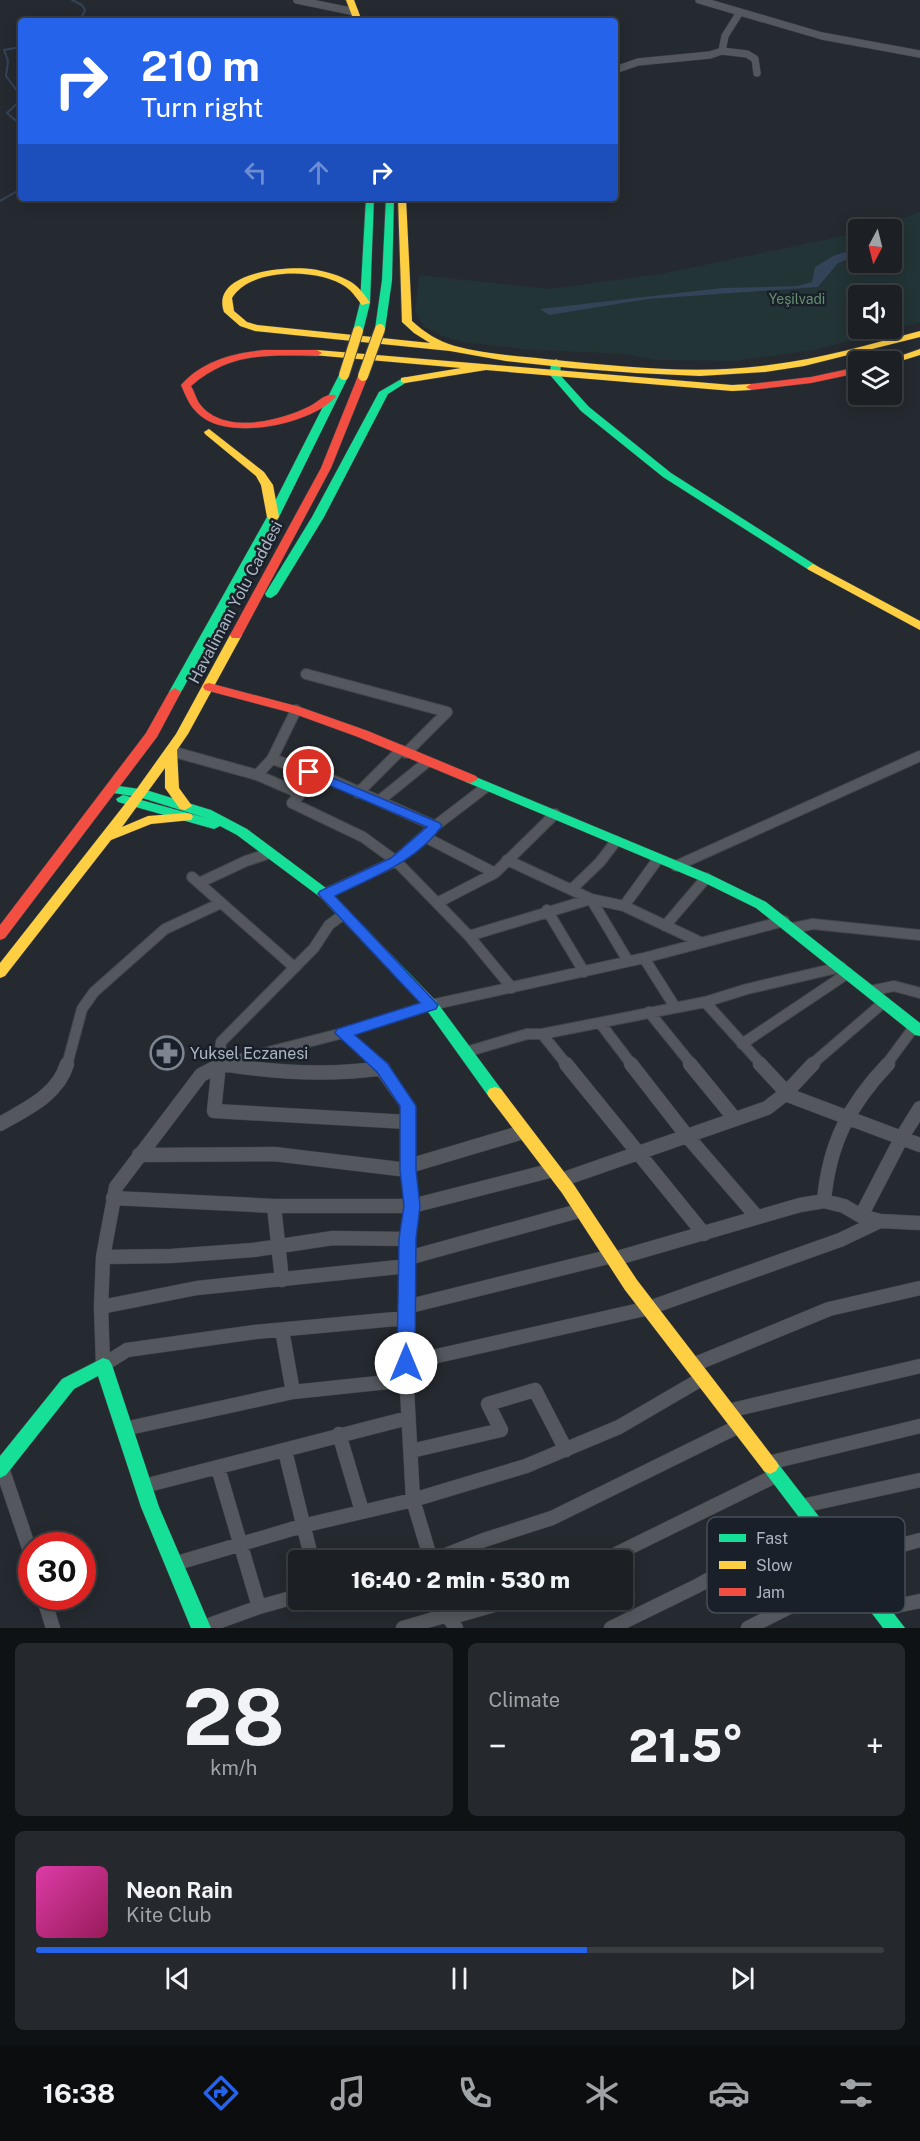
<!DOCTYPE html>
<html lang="en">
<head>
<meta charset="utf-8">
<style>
	:root { --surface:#1c2024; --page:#25282c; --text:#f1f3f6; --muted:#a0a3a6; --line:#3a3e41; --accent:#2563eb }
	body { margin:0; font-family:"Public Sans",sans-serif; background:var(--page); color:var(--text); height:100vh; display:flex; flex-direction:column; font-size:22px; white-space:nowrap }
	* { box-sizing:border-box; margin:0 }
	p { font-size:20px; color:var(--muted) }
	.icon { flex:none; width:33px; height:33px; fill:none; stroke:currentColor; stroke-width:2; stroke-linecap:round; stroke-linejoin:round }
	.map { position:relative; height:1628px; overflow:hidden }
	.sheet { display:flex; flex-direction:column; gap:15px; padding:15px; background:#0f1214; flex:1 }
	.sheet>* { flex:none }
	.banner { position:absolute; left:18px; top:18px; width:600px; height:183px; border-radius:6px; box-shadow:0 3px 15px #0003,0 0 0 2px var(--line); background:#2563eb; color:#fff; overflow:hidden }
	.needle { width:39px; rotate:187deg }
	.tools { position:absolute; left:848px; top:219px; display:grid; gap:12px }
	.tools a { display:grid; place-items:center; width:54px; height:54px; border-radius:6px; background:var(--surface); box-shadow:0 3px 15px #0003,0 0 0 2px var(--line); font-size:30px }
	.speed { position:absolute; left:18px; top:1532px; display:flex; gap:12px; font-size:30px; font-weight:700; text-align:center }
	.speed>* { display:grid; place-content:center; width:78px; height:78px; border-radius:50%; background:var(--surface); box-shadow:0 3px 15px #0003,0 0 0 2px var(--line); line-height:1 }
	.speed .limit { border:9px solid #d22; background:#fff; color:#111 }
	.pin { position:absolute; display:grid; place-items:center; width:51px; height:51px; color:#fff; margin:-26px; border:3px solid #fff; border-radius:50%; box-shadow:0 2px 6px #0007 }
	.me { position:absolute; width:66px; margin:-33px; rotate:0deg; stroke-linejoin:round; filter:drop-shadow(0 0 4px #0008) }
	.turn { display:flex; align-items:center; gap:21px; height:126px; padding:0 24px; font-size:27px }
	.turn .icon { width:78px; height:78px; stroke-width:2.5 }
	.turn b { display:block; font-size:42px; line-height:51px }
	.lanes { display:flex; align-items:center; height:57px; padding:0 24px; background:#0003; justify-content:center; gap:30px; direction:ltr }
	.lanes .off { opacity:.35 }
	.big { font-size:45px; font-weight:800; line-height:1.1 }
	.sheet .widget { flex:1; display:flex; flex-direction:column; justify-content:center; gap:9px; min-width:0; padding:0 21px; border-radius:9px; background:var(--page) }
	.sheet .dial { align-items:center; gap:0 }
	.dial b { font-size:78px; line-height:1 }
	.song { display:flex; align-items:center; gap:18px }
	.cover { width:72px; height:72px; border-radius:9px; background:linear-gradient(135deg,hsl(320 70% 55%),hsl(330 70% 35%)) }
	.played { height:6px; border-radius:3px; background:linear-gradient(90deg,var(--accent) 65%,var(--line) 65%) }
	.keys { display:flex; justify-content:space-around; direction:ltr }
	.heat { display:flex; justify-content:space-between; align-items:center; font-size:33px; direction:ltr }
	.sheet .tiles { flex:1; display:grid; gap:15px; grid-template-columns:1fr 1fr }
	.widget:last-child { grid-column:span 2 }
	.trip { position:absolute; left:288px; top:1550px; width:345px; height:60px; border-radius:6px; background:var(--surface); box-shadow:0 3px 15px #0003,0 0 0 2px var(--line); font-weight:800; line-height:60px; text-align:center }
	.menu { display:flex; height:96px; justify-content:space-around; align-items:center; background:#0b0d0e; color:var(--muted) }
	.menu .icon { width:42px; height:42px }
	.menu .on { color:var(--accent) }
	.menu b { font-size:27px; color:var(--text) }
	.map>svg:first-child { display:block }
	.green { fill:#233436; fill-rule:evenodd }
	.water { fill:#334358 }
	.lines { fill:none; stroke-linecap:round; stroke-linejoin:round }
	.stream { stroke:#334358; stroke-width:2 }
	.street-far2-casing { stroke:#41454a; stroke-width:8 }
	.street-far1-casing { stroke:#41454a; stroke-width:12 }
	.street-casing { stroke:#41454a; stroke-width:15 }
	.fast-casing { stroke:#41454a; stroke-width:1 }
	.slow-casing { stroke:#41454a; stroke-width:1 }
	.jam-casing { stroke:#41454a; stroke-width:1 }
	.street-far2 { stroke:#54585e; stroke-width:7 }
	.street-far1 { stroke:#54585e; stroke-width:10 }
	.street { stroke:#54585e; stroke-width:14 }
	.fast { fill:#16e098; fill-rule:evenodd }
	.slow { fill:#ffcf43; fill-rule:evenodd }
	.jam { fill:#f24e42; fill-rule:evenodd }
	.slow-bridge-casing { stroke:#41464c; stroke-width:12; stroke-linecap:butt }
	.slow-bridge { stroke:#ffcf43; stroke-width:10 }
	.route { fill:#2563eb; stroke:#184099; stroke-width:1.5 }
	.labels { text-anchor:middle; stroke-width:5; stroke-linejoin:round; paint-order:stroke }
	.far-park-label { font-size:14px; fill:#66916f; stroke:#19202a }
	.street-label { font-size:16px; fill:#adb6c3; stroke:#19202a }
	.poi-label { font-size:16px; fill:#adb6c3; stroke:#19202a; text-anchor:start }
	.key { fill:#19202a; stroke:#454d58; stroke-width:1.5 }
	.key-label { font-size:16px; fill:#adb6c3 }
</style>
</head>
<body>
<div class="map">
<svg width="920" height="1628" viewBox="0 0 920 1628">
	<rect width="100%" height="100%" fill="#252a30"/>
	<path class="green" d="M920,212V322L814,350L733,361L657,360L623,354L523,349L463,342L442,336L425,327L415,312L419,275L549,289L661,274L858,233V262H891V230L873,229ZM858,296H891V328H858Z"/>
	<path class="water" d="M845,252H858V256L838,263L818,287L648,299L549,315L540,309L722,288L797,286L812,282L815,267L833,256Z"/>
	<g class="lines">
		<path class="stream" d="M72,0L82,5L85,10L80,21
			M21,47L4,50L8,61L6,76L21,96
			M21,100L7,113L21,125
			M0,201L21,189"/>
		<g class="street-far2-casing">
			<path id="street-far2" d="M297,0L355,12
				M699,0L822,36L920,54
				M722,51L725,36L740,12
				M615,70L638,62L710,55L722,51L747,54L755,59L757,73"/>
		</g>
		<g class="street-far1-casing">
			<path id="street-far1" d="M306,674L447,712L406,753
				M171,751L257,775L272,759L296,710
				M272,759L328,778L435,826
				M257,775L292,790L299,796L292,803L363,837L396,861L435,826L486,787
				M358,793L401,750
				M379,801L427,762
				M425,837L495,873
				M507,860L591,899L624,906L700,942
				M676,866L920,756
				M192,877L294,967
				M199,883L246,861L270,853
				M572,889L600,862L616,841
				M325,894L396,861L437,903L495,873L555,814
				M437,903L469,936L512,988
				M624,906L658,859
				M547,910L584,972
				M665,926L706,878
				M793,928L813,924L920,935
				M469,936L591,899L628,961
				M644,958L675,1007
				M870,991L894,986L920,993
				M705,1002L762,1065
				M649,1012L692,1065
				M600,1023L632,1065
				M343,1033L380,1065
				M542,1034L567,1065
				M742,1044L848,973
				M466,1052L527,1034H542L705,1002L747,989L841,967
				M223,1064L230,1065
				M67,1065L82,1009L94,992L165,929L221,903
				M218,1065L343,1033L431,1005L644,958L784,921
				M219,1065L221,1042L314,948L329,925L344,914
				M811,1065L884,1002
				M886,1065L914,1027"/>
		</g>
		<g class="street-casing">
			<path id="street" d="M219,1064L214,1111L408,1122
				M222,1064L201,1075L116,1187L103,1257L101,1307L103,1365L127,1350L255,1332L406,1318
				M223,1064C276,1073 329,1076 383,1068
				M378,1064L408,1106V1170L412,1206L408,1228L405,1353L413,1500L431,1560
				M566,1064L704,1234
				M631,1064L687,1136L757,1217
				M690,1064L735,1119
				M760,1064L786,1092
				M785,1094L920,1145
				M0,1124C26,1109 58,1095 67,1064
				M139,1155L274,1154L408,1170
				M409,1166L523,1132
				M561,1180L767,1108L785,1094L813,1064
				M113,1198L274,1206H412L553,1170
				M824,1201C829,1144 849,1105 888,1064
				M274,1206L282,1280
				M861,1216L902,1137L920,1108
				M103,1257L171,1256L253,1250L333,1238L408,1239
				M408,1258L582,1210
				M614,1259L800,1205L824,1201L844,1206L861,1216L880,1221L920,1223
				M101,1307L197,1288L408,1266
				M406,1307L612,1256
				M282,1330L293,1392
				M406,1363L649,1308L840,1240L880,1221
				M693,1365L829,1309L920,1288
				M728,1411L920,1366
				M124,1429L293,1392L407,1380
				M339,1434L362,1511
				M285,1451L312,1560
				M411,1451L501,1430L488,1404L535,1390L566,1450
				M0,1462L32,1557
				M768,1463L920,1426
				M218,1468L259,1607L298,1596
				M144,1486L408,1418
				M802,1506L920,1480
				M433,1560L484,1540L552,1518L739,1426
				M604,1560L777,1475
				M844,1561L920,1540
				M174,1564L302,1526L413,1500L526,1466L619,1427L703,1378
				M43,1596L53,1628
				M440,1599L444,1616L449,1618L456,1628
				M881,1609L920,1601
				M449,1618L515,1599
				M201,1628L259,1607
				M403,1628L444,1616
				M611,1628L697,1586L813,1521
				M748,1628L854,1574"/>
		</g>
		<g class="fast-casing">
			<path id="fast" d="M366,198H374L370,303L363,331L358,334L353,331L360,303Z
				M386,198H394L392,280L385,329L380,332L375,329L382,280Z
				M556,359L561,362L560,375L589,407L671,473L817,566L819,568L817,570H809L663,477L581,411L550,375L551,362Z
				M344,372L349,375L279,517L181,692L179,695H171L169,692L267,517L339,375Z
				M405,377L410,380L388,394L324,517L277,594L271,598L267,597L265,594L312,517L379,392Z
				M471,775L711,875L766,902L920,1023V1036L915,1035L756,908L701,881L466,782L464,779L466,776Z
				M112,785L146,790L211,810L247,829L330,891L436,1001L501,1089L503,1093L501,1097H489L426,1009L320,897L237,835L220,826L214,829L118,802L116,799L123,795L206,818L139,797L107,792L105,789L107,786Z
				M103,1358L109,1360L112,1365L159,1507L211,1628H191L141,1507L98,1376L74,1389L6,1475L0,1478V1456L62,1379Z
				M770,1458L776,1461L905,1628H883L764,1471L761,1466L764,1461Z"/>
		</g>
		<g class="slow-casing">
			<path id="slow" d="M346,0H354L362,21H354Z
				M398,198H406L412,321C425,333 438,341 455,346C487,355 522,356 555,360C625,367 698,375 769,365C821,359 870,344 920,331V337L804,366L765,372L700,376L636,373L571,368L506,361L450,351L255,331L240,326L224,312C210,272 286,266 311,269C325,271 339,275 351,282C359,287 365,295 370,303L362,305C357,299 353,292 346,287C320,268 250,267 232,298L234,311L247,322L257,325L430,343L414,333L402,322Z
				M920,349V355L891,364V362H883Z
				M317,350L732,385L751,384L756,387L751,390L732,391L486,370L405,383L401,382V378L461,368L313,355L312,353Z
				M209,429L264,472L273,485L279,517L277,519H269L267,517L261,485L256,476L205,434L204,432Z
				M813,564L920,621V630L809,570L807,568Z
				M236,631L242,635L188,734L177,750L179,788L192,806L185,810L180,809L165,788V768L122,827L148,816L186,813L191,814L193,817L191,820L151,824L111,840L5,976L0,978V963L136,790L176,734L230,635Z
				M495,1087L501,1089L574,1185L637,1280L776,1461L779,1466L776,1471L770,1474L764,1471L625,1290L562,1193L489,1097L487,1093L489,1089Z"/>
		</g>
		<g class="jam-casing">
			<path id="jam" d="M264,350H317L322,353L317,356C268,355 230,352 191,386C194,391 196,398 199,403C223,436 280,421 310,406C318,402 325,393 335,395L336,397C310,424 237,439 205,419C191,410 187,399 181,385C202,361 233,353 264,350Z
				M858,367V373L811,383L751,390L746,387L751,384L811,377Z
				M363,373L368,376L331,468L242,635L240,638H232L230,635L321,468L358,376Z
				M209,683L300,707L368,731L476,776L478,779L471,783L466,782L358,737L292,713L205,690L203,687L205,684Z
				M175,688L181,692L157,737L5,938L0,940V925L146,733L169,692Z"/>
		</g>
		<use href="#street-far2" class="street-far2"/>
		<use href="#street-far1" class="street-far1"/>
		<use href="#street" class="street"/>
		<use href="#fast" class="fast"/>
		<use href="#slow" class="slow"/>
		<use href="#jam" class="jam"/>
		<g class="slow-bridge-casing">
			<path id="slow-bridge" d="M344,375L358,331
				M363,376L380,329"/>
		</g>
		<use href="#slow-bridge" class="slow-bridge"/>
	</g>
	<path class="route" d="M309,768L440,823L442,826C416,862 373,877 335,896L438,1005L436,1009L355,1035L388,1064L416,1106V1170L420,1206L416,1239L415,1363L412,1368L406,1370L399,1368L397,1363L399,1239L404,1206L400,1170V1106L377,1072L335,1033L337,1029L420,1003L318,894L320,891L391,858L427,827L305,775L303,772Z"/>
	<defs>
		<g id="pharmacy-ring" transform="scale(1.725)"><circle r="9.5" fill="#19202a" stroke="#7d8590" stroke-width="1.5"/><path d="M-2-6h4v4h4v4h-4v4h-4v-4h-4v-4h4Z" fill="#7d8590"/></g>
	</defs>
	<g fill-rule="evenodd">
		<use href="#pharmacy-ring" x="167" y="1053"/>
	</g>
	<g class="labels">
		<g class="far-park-label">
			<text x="797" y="304">Yeşilvadi</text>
		</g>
		<g class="street-label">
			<text transform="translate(235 602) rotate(-62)" y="6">Havalimanı Yolu Caddesi</text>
		</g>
		<g class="poi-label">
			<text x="190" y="1059">Yuksel Eczanesi</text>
		</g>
	</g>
	<rect x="707" y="1517" width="198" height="96" rx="9" class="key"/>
	<rect x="719" y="1534" width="27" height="8" fill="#16e098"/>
	<rect x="719" y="1561" width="27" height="8" fill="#ffcf43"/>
	<rect x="719" y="1588" width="27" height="8" fill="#f24e42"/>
	<g class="key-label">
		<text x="756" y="1544">Fast</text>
		<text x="756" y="1571">Slow</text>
		<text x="756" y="1598">Jam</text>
	</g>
</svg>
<div class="tools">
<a><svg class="needle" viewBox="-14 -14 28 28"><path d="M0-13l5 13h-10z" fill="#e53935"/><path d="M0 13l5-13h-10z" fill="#a0a3a6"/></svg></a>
<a><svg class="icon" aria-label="sound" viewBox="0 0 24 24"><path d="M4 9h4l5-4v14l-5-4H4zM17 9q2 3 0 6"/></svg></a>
<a><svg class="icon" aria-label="layers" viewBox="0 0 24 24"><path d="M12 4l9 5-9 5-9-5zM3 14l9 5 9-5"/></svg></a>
</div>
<div class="speed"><div class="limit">30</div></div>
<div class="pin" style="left:309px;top:772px;background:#d93025"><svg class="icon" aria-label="arrive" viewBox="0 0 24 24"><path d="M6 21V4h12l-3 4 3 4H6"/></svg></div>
<svg class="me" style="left:406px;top:1363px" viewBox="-20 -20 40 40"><circle r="19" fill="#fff"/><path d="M0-13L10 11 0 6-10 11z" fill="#2563eb"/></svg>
<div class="trip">16:40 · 2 min · 530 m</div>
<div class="banner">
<div class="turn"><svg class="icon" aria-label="right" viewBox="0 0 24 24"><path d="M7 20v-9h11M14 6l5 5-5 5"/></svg><div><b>210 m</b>Turn right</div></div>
<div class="lanes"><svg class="icon off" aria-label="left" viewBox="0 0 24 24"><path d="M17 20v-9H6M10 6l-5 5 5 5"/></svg><svg class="icon off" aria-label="ahead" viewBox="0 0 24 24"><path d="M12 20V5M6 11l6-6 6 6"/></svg><svg class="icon" aria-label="right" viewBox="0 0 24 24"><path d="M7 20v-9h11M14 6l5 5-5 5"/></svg></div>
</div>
</div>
<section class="sheet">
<div class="tiles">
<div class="widget dial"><b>28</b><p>km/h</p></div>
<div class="widget"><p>Climate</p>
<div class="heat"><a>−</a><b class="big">21.5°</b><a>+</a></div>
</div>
<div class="widget">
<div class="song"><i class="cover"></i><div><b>Neon Rain</b><p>Kite Club</p></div></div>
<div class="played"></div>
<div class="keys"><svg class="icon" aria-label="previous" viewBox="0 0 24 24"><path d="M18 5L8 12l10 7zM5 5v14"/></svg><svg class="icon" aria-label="pause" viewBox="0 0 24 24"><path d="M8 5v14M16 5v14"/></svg><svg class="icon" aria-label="next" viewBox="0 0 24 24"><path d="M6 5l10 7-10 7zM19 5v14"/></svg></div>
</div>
</div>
</section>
<nav class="menu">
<b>16:38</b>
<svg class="icon on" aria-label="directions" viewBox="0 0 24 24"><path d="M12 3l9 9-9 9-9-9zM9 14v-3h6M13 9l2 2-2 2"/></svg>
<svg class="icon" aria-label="music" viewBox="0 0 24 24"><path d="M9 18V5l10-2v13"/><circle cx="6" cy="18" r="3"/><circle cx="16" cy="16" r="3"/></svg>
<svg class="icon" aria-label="phone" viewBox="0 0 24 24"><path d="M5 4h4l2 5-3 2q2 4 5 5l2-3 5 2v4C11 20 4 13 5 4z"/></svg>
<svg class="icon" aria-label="climate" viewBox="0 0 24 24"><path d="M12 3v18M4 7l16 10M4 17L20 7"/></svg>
<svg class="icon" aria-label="car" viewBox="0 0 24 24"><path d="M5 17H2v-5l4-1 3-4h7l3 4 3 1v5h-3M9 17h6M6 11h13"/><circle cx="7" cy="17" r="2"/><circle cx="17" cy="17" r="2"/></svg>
<svg class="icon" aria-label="filters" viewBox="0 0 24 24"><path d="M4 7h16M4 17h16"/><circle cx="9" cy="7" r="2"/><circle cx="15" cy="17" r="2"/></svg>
</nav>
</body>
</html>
